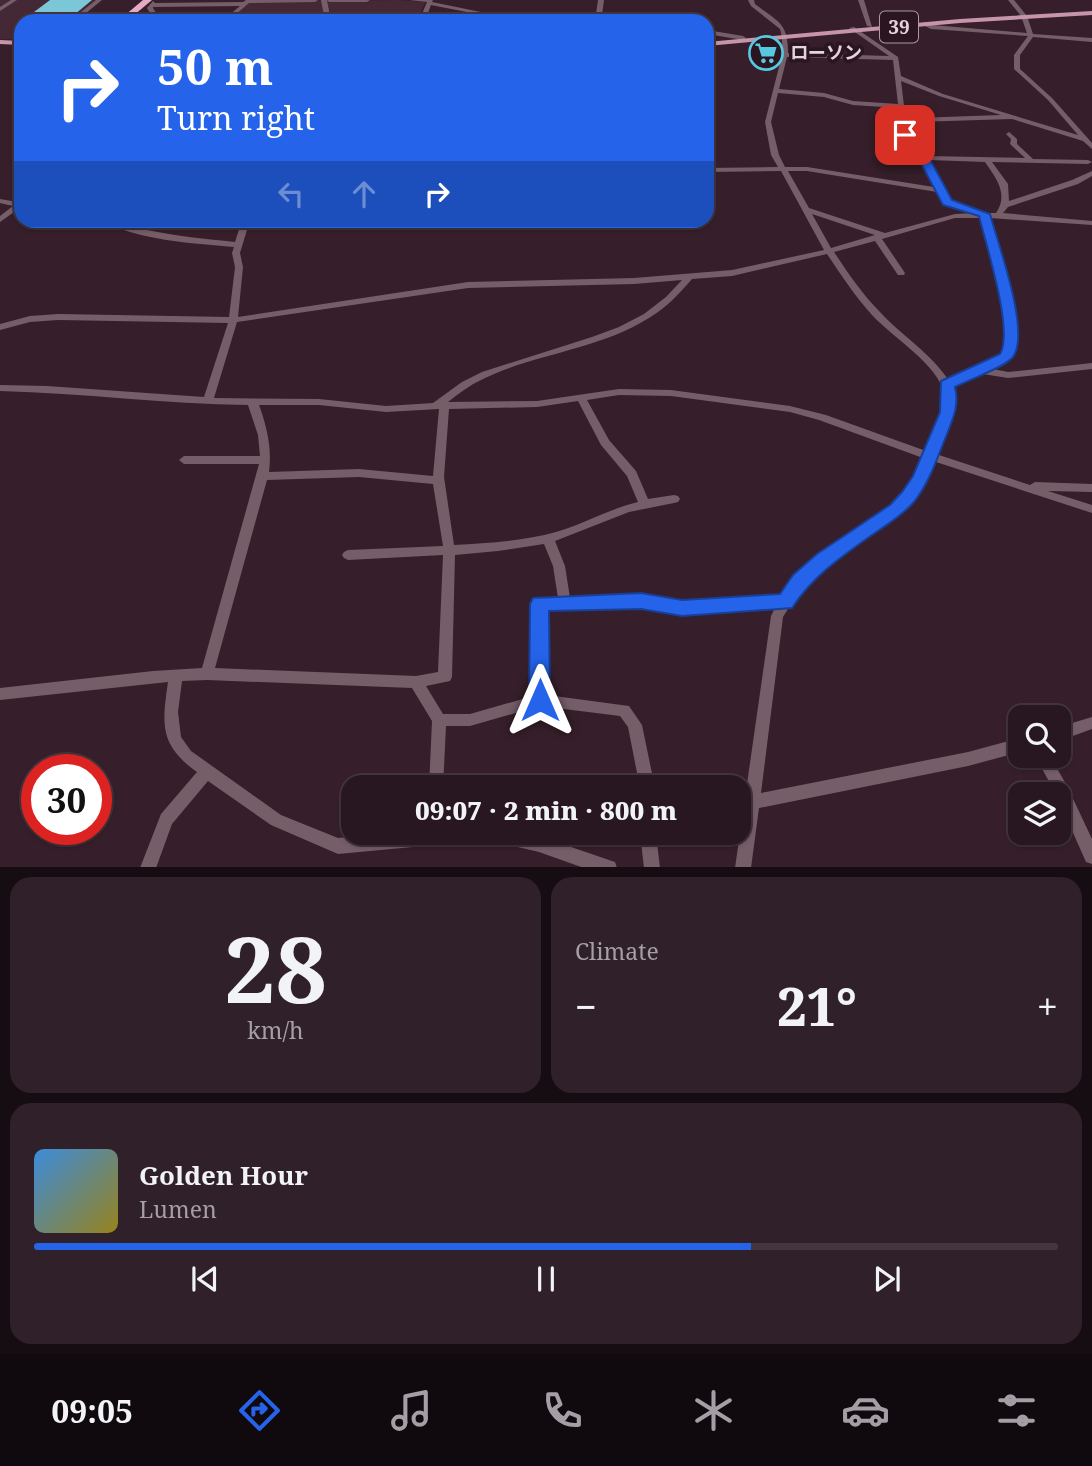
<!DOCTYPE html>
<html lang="en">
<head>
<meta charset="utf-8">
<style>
	:root { --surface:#281720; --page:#302029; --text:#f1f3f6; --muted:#a59fa5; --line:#44363e; --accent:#2563eb }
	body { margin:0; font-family:"Noto Serif","Noto Sans JP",serif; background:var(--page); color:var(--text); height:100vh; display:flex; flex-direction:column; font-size:26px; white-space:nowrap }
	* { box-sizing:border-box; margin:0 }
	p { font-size:23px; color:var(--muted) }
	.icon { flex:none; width:38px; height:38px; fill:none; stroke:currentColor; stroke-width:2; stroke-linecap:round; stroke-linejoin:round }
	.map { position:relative; height:867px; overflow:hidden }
	.details { display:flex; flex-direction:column; gap:10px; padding:10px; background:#160d12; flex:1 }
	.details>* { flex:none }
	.hud { position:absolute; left:14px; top:14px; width:700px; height:214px; border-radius:21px; box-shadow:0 2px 5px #0004,0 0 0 2px var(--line); background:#2563eb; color:#fff; overflow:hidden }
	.tools { position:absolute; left:1008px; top:705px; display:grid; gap:14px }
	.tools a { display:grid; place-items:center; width:63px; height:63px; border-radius:14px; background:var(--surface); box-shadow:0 2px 5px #0004,0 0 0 2px var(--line); font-size:35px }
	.speed { position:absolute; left:21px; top:754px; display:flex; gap:14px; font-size:35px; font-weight:700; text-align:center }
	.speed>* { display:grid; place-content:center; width:91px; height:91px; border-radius:50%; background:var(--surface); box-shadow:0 2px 5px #0004,0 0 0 2px var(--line); line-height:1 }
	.speed .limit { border:10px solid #d22; background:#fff; color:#111 }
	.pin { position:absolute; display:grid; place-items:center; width:60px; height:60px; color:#fff; margin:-30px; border-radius:14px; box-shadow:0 4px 10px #0006 }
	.me { position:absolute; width:77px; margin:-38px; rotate:0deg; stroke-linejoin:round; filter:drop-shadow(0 0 5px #0008) }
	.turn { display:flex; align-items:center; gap:24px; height:147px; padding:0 28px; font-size:32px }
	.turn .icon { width:91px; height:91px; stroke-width:2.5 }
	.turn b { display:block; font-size:49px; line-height:60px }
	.lanes { display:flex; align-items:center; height:66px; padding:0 28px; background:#0003; justify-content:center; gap:35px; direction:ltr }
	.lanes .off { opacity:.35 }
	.big { font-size:52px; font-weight:800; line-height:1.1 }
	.details .card { flex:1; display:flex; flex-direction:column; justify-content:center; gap:10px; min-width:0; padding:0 24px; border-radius:21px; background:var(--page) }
	.details .dial { align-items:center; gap:0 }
	.dial b { font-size:91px; line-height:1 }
	.song { display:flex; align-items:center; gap:21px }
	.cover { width:84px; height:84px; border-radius:10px; background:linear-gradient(135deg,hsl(210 70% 55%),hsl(50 70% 35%)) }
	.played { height:7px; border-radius:4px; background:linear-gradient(90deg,var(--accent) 70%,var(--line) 70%) }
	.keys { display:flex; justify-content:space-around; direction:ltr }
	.heat { display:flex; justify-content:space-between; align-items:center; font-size:38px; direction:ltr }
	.details .tiles { flex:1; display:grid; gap:10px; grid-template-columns:1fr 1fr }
	.card:last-child { grid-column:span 2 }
	.trip { position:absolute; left:341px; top:775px; width:410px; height:70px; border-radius:21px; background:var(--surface); box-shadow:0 2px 5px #0004,0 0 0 2px var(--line); font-weight:800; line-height:70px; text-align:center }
	.tab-bar { display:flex; height:112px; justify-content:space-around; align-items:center; background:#10090d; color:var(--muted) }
	.tab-bar .icon { width:49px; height:49px }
	.tab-bar .selected { color:var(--accent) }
	.tab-bar b { font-size:32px; color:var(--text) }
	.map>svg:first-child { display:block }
	.built { fill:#442835 }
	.building { fill:#7bc6d7 }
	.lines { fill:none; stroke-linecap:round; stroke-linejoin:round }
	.minor { fill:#765e69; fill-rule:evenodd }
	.major { fill:#c694ab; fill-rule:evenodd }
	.highway { fill:#e5aac5; fill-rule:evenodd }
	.route { fill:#2563eb; stroke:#184099; stroke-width:2 }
	.labels { text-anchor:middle; stroke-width:7; stroke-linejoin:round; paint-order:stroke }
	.far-poi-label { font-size:18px; font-weight:bold; fill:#e4d4db; stroke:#2b1520; text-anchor:start }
	.shield { fill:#2b1520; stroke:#ac9ba3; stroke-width:2 }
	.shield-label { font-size:19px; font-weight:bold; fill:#e4d4db }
</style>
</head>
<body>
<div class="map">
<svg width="1092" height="868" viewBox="0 0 1092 868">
	<rect width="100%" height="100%" fill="#361f2a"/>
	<path class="built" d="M0,0H97L76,17L98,21H21V39H0Z
		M324,0L326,21H225L248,1Z
		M397,0L425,2L417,21H332L327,1Z"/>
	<path class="building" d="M50,0H92L74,15H39L42,12H34Z"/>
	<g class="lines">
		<path class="minor" d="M11,0H17L0,11V7Z
			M96,0H102L80,18H76V16Z
			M246,0H318L315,2L249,3L228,21H222L240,6L153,7V8L161,21H155L147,8L153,1L155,3L243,2Z
			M321,0H370L367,2H329L327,0L331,21H325Z
			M409,0H433L432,2L524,21H513L431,5L425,21H419L427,2Z
			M598,0H604L602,15L642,21L601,18V21H595Z
			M748,0H754L755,4C778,22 788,22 788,53L889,56L849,28L854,27L898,57L901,76L943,94L1078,135L1048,100L1014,69V55L1028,36L931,29L921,24L924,22L932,25L1027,33L1021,16L1008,0H1014L1027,16L1033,34L1092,38V42L1033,37L1020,55V69L1052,98L1092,143V149L1083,141L1012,119L915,122L907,126C909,139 921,144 926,156L1025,158L1010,144L1011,139L1006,134L1009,132L1017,139V144L1033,159L1088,160L1092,162L1088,164L992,162L1008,184L1009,201L1072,180L1092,171V176L1078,184L1008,207L1003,213L1092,221V225L990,218C997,249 1023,318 1015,347C1012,359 1003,364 993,369L1008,372L1092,363V369L1008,378L983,374L952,386L955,398L952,412L936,454L1030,485L1035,482L1092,484V492L1048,491L1092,505V513L933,461L927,478L912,500L900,512L828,562L804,583L783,617L761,793L968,752L1020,738V752L968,766L759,808L751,868H735L771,616L775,608L682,613L641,606L546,609L547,695L629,706L642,725L655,788H640L628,727L620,716L540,706L470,726H446L443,788H429L432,721L412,688L207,680L182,681L178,712L181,737L191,751L281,815L338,838L398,833H525L539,836L609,860L615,862L617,868H584L539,852L488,840L338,854L271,825L208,781L172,824L156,868H140L161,814L197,772C159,745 162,724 168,682L0,700V688L153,671L202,668L259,464H184L179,460L184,456H260L258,435L248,405C165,404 83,393 0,391V385L47,386L204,397L228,323L58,320L30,322L0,330V324L30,316L58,314L229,317L235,267L232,253L234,247C200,244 131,240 104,220C119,220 133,227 147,230C176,236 206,239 235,242L242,220H250L240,253L243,267L238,317L468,282L634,278L732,270L824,250L781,171L707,172V168L778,167L771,155L765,122L782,55V37L780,29L751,6ZM787,57L893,60L898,104L853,101L824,93L779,89ZM901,81L939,96L1001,115L916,118L904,106ZM778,93L824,97L853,105L899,108L910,119L901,125L902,135L919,155L896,154L892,156L896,158L921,159L934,187L807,167H785L779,155L771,122ZM929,160L985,162C996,178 1009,194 996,213H988L947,200L943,202L944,204L975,213L955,214L885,233L809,208L788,171H807L937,192L938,195H944V190ZM812,214L875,235L831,248ZM955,218H982C988,244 1019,334 1002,355C996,363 960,376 949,381C931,353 902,336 880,312C862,294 848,273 834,252L875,241L898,275H904L905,273L882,239ZM827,254C841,275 855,296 872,315C892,337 940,366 944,394C947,412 933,435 926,451L826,415L790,406L671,390L619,389L537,401L448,402C459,393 470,385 483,379C536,353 598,350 649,318C666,308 679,294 692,279L732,276ZM682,280L666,297L644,314L619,327L592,337L482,372L462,382L433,403L386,406L319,399L214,398L237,322L468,288L634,284ZM619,395L671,396L790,412L819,420L923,458L916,477L904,494L892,506L820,556L796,577L782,597L682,603L641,596L570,598L565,566L555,541L629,512L674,503L678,502L680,499L678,496L674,495L648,499L636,471L609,440L587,400ZM578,401L601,445L627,476L638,502C609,509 584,524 556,532C524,541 488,543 454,545L444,477L449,409L537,407ZM259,405H319L386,412L439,409L433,476L359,469L269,472C272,448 267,427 259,405ZM359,477L433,484L443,546L348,550L344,552L342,555L344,558L348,560L443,555L438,672L416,676L215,668L267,480ZM544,544L553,566L558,598L536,600L534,604L533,696L470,714H443L426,686L450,681L452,677L455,555L498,551Z
			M858,0H864L872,27L867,26Z
			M707,30L743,36L746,38L743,40L707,34Z
			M707,38L710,40V42H707Z
			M0,199L17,202L21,201V207L0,222V216L13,206L0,203Z
			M1092,717V729L1059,741V727Z
			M1035,756H1050L1067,786L1092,839V864L1086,862L1059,801V794H1056Z
			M640,833H656L660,868H644Z"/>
		<path class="major" d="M1092,11V15L960,23L707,46V42L960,19Z
			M0,40L21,41V45L0,44Z"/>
		<path class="highway" d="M143,0H152L127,21H118Z"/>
	</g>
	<path class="route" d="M901,133H908L925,150L952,200L990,214C998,244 1031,333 1013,357C1004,368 968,380 955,387C960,406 952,421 945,439C936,461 929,483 914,502C902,516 886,525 872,535C841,557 813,576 792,608L682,616L641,609L549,611L550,700L547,707L540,710L532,707L529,700L530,604L533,598L641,593L682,600L780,594L793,575L817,554L890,505L902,492L913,476L940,412L941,381L1000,354C1014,331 986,245 979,216L943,205L915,152L901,137Z"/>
	<defs>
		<g id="supermarket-ring" transform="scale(1.75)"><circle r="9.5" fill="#2b1520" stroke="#56c9e1" stroke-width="1.5"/><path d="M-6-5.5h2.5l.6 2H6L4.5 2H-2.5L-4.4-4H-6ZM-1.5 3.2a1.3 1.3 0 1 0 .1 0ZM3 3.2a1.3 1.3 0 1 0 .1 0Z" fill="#56c9e1"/></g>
	</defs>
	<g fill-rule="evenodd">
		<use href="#supermarket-ring" x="766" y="53"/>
	</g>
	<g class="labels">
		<g class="far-poi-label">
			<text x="790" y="59">ローソン</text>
		</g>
		<rect class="shield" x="880" y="11.5" width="38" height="31" rx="5"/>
		<g class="shield-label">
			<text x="899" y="34">39</text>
		</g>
	</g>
</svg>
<div class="tools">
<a><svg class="icon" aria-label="search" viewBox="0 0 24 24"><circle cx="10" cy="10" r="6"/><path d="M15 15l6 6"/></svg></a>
<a><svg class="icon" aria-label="layers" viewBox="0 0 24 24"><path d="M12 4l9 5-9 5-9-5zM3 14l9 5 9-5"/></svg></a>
</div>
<div class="speed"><div class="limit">30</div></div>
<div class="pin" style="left:905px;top:135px;background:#d93025"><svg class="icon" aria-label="arrive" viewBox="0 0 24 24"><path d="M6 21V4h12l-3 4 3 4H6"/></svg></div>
<svg class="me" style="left:540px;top:700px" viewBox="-20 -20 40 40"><path d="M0-17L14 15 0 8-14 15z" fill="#2563eb" stroke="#fff" stroke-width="4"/></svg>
<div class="trip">09:07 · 2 min · 800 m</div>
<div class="hud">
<div class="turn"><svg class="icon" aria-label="right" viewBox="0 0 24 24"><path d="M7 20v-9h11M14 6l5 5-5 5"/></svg><div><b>50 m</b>Turn right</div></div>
<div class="lanes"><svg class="icon off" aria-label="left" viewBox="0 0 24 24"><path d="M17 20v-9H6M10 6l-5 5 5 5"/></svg><svg class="icon off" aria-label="ahead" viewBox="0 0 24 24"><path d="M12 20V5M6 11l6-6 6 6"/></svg><svg class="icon" aria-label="right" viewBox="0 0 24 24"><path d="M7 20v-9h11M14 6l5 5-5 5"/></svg></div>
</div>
</div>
<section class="details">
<div class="tiles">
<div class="card dial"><b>28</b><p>km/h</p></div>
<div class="card"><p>Climate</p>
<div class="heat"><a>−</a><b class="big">21°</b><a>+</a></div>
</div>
<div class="card">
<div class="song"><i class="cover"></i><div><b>Golden Hour</b><p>Lumen</p></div></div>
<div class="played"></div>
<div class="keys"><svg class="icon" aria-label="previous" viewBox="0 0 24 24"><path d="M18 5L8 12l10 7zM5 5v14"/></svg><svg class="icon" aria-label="pause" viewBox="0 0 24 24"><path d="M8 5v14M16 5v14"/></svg><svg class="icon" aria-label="next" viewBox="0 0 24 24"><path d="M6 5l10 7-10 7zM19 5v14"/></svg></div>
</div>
</div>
</section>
<nav class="tab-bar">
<b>09:05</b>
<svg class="icon selected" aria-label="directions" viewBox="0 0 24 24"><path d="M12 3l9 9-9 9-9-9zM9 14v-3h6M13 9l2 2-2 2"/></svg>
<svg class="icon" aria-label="music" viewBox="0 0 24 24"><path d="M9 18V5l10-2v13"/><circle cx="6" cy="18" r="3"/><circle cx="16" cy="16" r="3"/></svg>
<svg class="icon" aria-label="phone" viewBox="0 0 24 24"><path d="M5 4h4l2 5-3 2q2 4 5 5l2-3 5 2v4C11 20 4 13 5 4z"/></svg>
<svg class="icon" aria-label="climate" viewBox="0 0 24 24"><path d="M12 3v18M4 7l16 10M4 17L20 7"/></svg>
<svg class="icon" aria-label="car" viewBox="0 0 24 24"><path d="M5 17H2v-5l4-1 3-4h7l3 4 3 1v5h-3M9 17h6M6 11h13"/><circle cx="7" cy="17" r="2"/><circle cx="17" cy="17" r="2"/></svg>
<svg class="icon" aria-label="filters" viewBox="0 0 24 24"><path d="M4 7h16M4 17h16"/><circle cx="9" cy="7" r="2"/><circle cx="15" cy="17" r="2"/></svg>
</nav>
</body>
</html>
